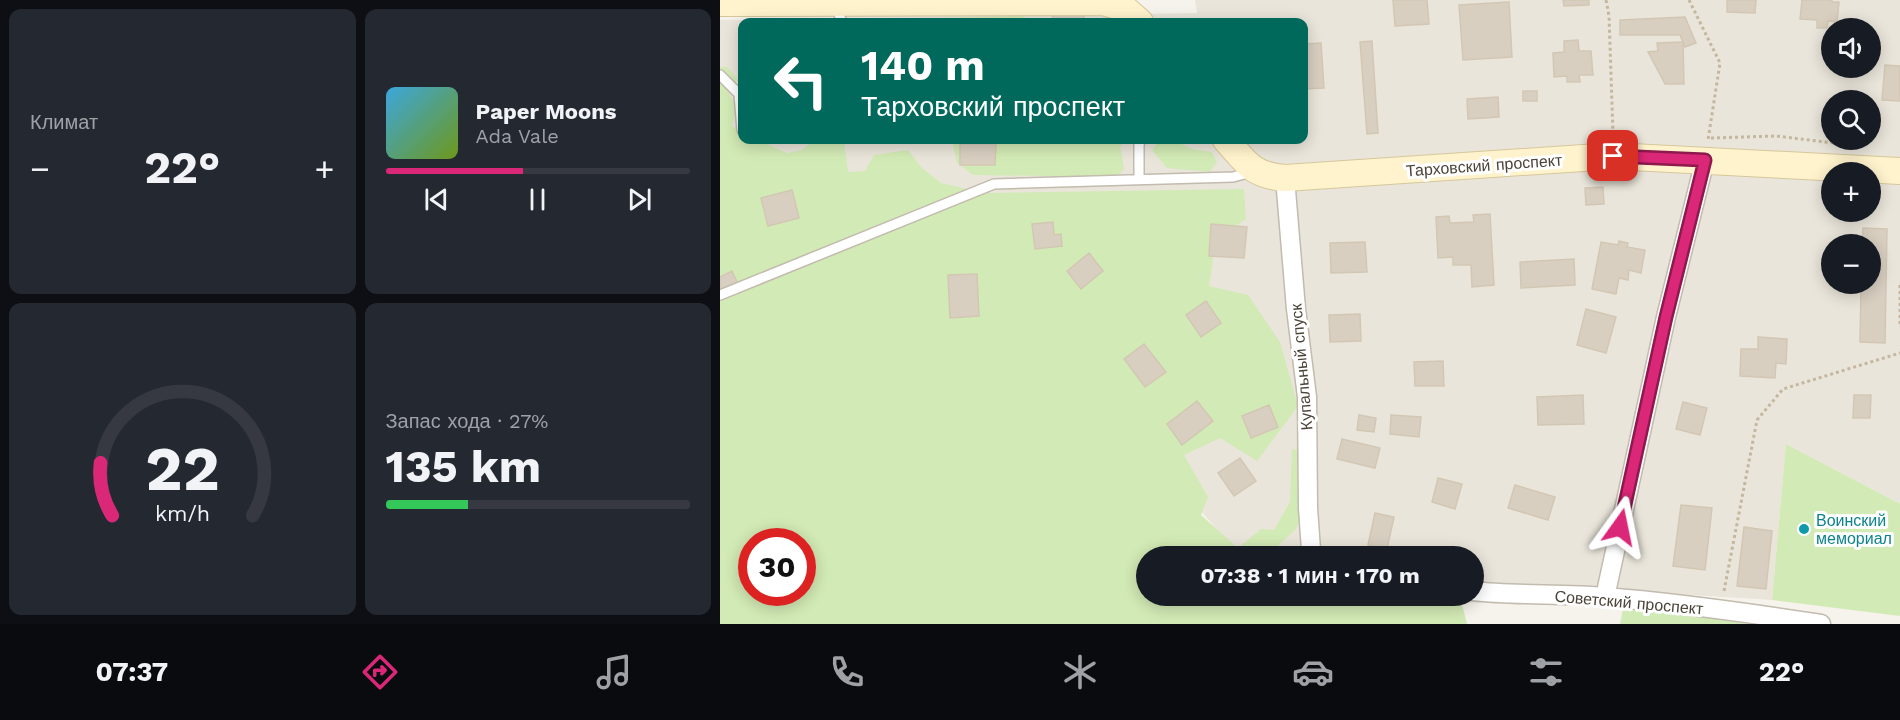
<!DOCTYPE html>
<html lang="ru">
<head>
<meta charset="utf-8">
<style>
	:root { --surface:#171b24; --page:#242831; --text:#f1f3f6; --muted:#9ea1a6; --line:#363941; --accent:#db2777 }
	body { margin:0; font-family:"Work Sans",sans-serif; background:var(--page); color:var(--text); height:100vh; display:flex; flex-direction:column; font-size:22px; white-space:nowrap }
	* { box-sizing:border-box; margin:0 }
	p { font-size:20px; color:var(--muted) }
	.icon { flex:none; width:33px; height:33px; fill:none; stroke:currentColor; stroke-width:2; stroke-linecap:round; stroke-linejoin:round }
	.map { position:relative; flex:1; overflow:hidden }
	.drawer { display:flex; flex-direction:column; gap:9px; padding:9px; background:#0d0f14; width:720px }
	.drawer>* { flex:none }
	.hud { position:absolute; left:18px; top:18px; width:570px; height:126px; border-radius:12px; box-shadow:0 3px 15px #0003; background:#00695c; color:#fff; overflow:hidden }
	.buttons { position:absolute; left:1101px; top:18px; display:grid; gap:12px }
	.buttons a { display:grid; place-items:center; width:60px; height:60px; border-radius:50%; background:var(--surface); box-shadow:0 3px 15px #0003; font-size:30px }
	.speed { position:absolute; left:18px; top:528px; display:flex; gap:12px; font-size:30px; font-weight:700; text-align:center }
	.speed>* { display:grid; place-content:center; width:78px; height:78px; border-radius:50%; background:var(--surface); box-shadow:0 3px 15px #0003; line-height:1 }
	.speed .limit { border:9px solid #d22; background:#fff; color:#111 }
	.pin { position:absolute; display:grid; place-items:center; width:51px; height:51px; color:#fff; margin:-26px; border-radius:12px; box-shadow:0 3px 9px #0006 }
	.me { position:absolute; width:66px; margin:-33px; rotate:12deg; stroke-linejoin:round; filter:drop-shadow(0 0 4px #0008) }
	.turn { display:flex; align-items:center; gap:21px; height:126px; padding:0 24px; font-size:27px }
	.turn .icon { width:78px; height:78px; stroke-width:2.5 }
	.turn b { display:block; font-size:42px; line-height:51px }
	.big { font-size:45px; font-weight:700; line-height:1.1 }
	.drawer .card { flex:1; display:flex; flex-direction:column; justify-content:center; gap:9px; min-width:0; padding:0 21px; border-radius:12px; background:var(--page) }
	.drawer .dial { align-items:center; gap:0 }
	.dial svg { height:156px; overflow:visible; fill:none; stroke:var(--line); stroke-width:7; stroke-linecap:round; text-anchor:middle }
	.dial text { fill:var(--text); stroke:none }
	.song { display:flex; align-items:center; gap:18px }
	.cover { width:72px; height:72px; border-radius:9px; background:linear-gradient(135deg,hsl(200 70% 55%),hsl(80 70% 35%)) }
	.played { height:6px; border-radius:3px; background:linear-gradient(90deg,var(--accent) 45%,var(--line) 45%) }
	.keys { display:flex; justify-content:space-around; direction:ltr }
	.heat { display:flex; justify-content:space-between; align-items:center; font-size:33px; direction:ltr }
	.charge { height:9px; border-radius:4px; background:linear-gradient(90deg,#34c759 27%,var(--line) 0) }
	.drawer .tiles { flex:1; display:grid; gap:9px; grid-template-columns:repeat(2,1fr) }
	.trip { position:absolute; left:416px; top:546px; width:348px; height:60px; border-radius:30px; background:var(--surface); box-shadow:0 3px 15px #0003; font-weight:700; line-height:60px; text-align:center }
	.tabs { display:flex; height:96px; justify-content:space-around; align-items:center; background:#090b0e; color:var(--muted) }
	.tabs .icon { width:42px; height:42px }
	.tabs .active { color:var(--accent) }
	.tabs b { font-size:27px; color:var(--text) }
	main { display:flex; flex:1; min-height:0 }
	.map>svg:first-child { display:block }
	.residential { fill:#eae5da; fill-rule:evenodd }
	.green { fill:#d2eab5; fill-rule:evenodd }
	.building { fill:#d8cfc1; stroke:#d3c7b4; stroke-width:1.5 }
	.lines { fill:none; stroke-linecap:round; stroke-linejoin:round }
	.lane-casing { stroke:#c2bbae; stroke-width:12 }
	.street-casing { stroke:#c2bbae; stroke-width:21 }
	.secondary-casing { stroke:#d6c79b; stroke-width:28 }
	.path { stroke:#c4b79f; stroke-width:3; stroke-dasharray:3 3; stroke-linecap:butt }
	.lane { stroke:#fff; stroke-width:9 }
	.street { stroke:#fff; stroke-width:18 }
	.secondary { stroke:#fff3cd; stroke-width:26 }
	.route-casing { stroke:#8e194d; stroke-width:15 }
	.route { stroke:#db2777; stroke-width:10 }
	.culture-dot { fill:#0f9aa8; stroke:#fff; stroke-width:2 }
	.labels { text-anchor:middle; stroke-width:6; stroke-linejoin:round; paint-order:stroke }
	.street-label { font-size:16px; fill:#4b4439; stroke:#fff }
	.culture-label { font-size:16px; fill:#0d838f; stroke:#fff; text-anchor:start }
</style>
</head>
<body>
<main>
<section class="drawer">
<div class="tiles">
<div class="card"><p>Климат</p>
<div class="heat"><a>−</a><b class="big">22°</b><a>+</a></div>
</div>
<div class="card">
<div class="song"><i class="cover"></i><div><b>Paper Moons</b><p>Ada Vale</p></div></div>
<div class="played"></div>
<div class="keys"><svg class="icon" aria-label="previous" viewBox="0 0 24 24"><path d="M18 5L8 12l10 7zM5 5v14"/></svg><svg class="icon" aria-label="pause" viewBox="0 0 24 24"><path d="M8 5v14M16 5v14"/></svg><svg class="icon" aria-label="next" viewBox="0 0 24 24"><path d="M6 5l10 7-10 7zM19 5v14"/></svg></div>
</div>
<div class="card dial"><svg viewBox="0 0 100 80">
<path d="M14 69A42 42 0 1 1 86 69"/>
<path d="M14 69A42 42 0 0 1 8 42" stroke="#db2777"/>
<text x="50" y="56" font-size="32" font-weight="700">22</text>
<text x="50" y="72" font-size="11">km/h</text>
</svg></div>
<div class="card"><p>Запас хода · 27%</p><b class="big">135 km</b><div class="charge"></div></div>
</div>
</section>
<div class="map">
<svg width="1180" height="624" viewBox="0 0 1180 624">
	<rect width="100%" height="100%" fill="#f6f3ec"/>
	<path class="residential" d="M475,0H1180V504L1066,444L1052,600L763,582L760,603L575,596H753V556H519L477,506L0,318V20L477,13ZM22,22H584V140H22ZM1112,28H1150V68H1112ZM1112,100H1150V140H1112ZM1112,172H1150V212H1112ZM1112,244H1150V284H1112Z"/>
	<path class="green" d="M303,16L313,22H140V20Z
		M0,67H7L18,80L7,90L17,107L12,126L22,131V140H38L67,153L82,150L94,140H124L128,172L145,171L154,155L188,150L202,168L221,183L265,193L524,189L526,219L496,238L489,286L528,295L560,342L578,406L537,461L500,438L464,455L488,497L481,515L518,548L541,529L554,530L570,502L572,449L587,452V504L576,529L547,556H426V596H740L747,624H0ZM32,542H82V592H32Z
		M232,140H405L400,146L404,169L396,177L253,175L237,163Z
		M440,140H453L472,149L492,152L497,162L490,172L447,168L432,150Z
		M1066,444L1180,504V616L1052,600Z
		M904,604L1028,624H900Z"/>
	<path class="building" d="M673,0H707L709,24L675,26Z
		M843,0H869V5L844,6Z
		M1007,0H1036L1035,13L1007,12Z
		M1082,0H1112V2H1119L1117,22L1108,21L1107,28H1097V20L1080,19Z
		M789,2L792,57L743,60L739,5Z
		M364,12V22H333L332,13Z
		M965,17L976,43L965,47L960,35H900V20Z
		M858,40L859,51H871L873,75H859L860,82H847V76L834,77L833,53L844,52V41Z
		M652,41L658,133L647,134L640,42Z
		M963,42L964,84H945L928,52L938,51L937,43Z
		M601,43L604,88L584,89V44Z
		M1165,65L1180,66V101L1162,100Z
		M803,91H817V101H803Z
		M778,97L779,117L748,119L747,99Z
		M240,144H276L275,165H240Z
		M883,187L884,204L866,205L865,188Z
		M72,190L79,218L48,226L41,198Z
		M770,214L774,285L752,287L751,265H733V257L718,258L716,217L729,216L730,223L754,222L753,215Z
		M333,222L334,235L341,234L342,246L315,249L312,224Z
		M491,224L527,227L524,258L489,256Z
		M1143,228L1167,229L1165,343L1140,342L1141,284H1150V244H1142Z
		M899,241L908,243L907,247L925,250L921,273L909,270L908,280L899,278L896,294L872,289L881,242L898,245Z
		M645,242L647,272L611,273L610,243Z
		M369,253L383,271L361,289L347,271Z
		M854,259L855,285L801,288L800,262Z
		M12,271L18,284L0,291V277Z
		M257,274L259,316L230,318L228,275Z
		M486,301L501,323L481,337L466,315Z
		M866,309L896,317L886,353L857,345Z
		M640,314L641,341L610,342L609,315Z
		M1038,337L1067,339L1066,364L1056,363L1055,378L1020,376L1021,349H1038Z
		M424,344L446,372L425,387L404,359Z
		M723,361L724,386H695L694,362Z
		M863,395L864,424L818,425L817,397Z
		M1134,395H1151L1150,418H1133Z
		M477,401L493,421L462,445L447,424Z
		M963,402L987,408L980,435L956,429Z
		M549,405L558,427L531,438L522,416Z
		M639,415L656,418L654,432L637,430Z
		M671,415L701,417L699,437L670,434Z
		M622,439L660,448L655,468L617,459Z
		M520,458L536,481L514,496L498,473Z
		M718,478L742,484L735,509L712,502Z
		M795,485L835,497L828,520L788,508Z
		M961,505L992,508L985,570L953,566Z
		M655,513L674,517L667,549L648,545Z
		M1024,527L1052,531L1046,589L1017,586Z"/>
	<g class="lines">
		<g class="lane-casing">
			<path id="lane" d="M115,5L122,22
				M0,75L19,94L22,130
				M419,179V144L421,140
				M0,295L274,184L513,177L532,172"/>
		</g>
		<g class="street-casing">
			<path id="street" d="M565,178L576,309L587,397L588,508L591,550L594,556
				M753,591C797,596 842,593 886,597C958,603 1030,613 1101,624
				M885,597L946,317L985,160"/>
		</g>
		<g class="secondary-casing">
			<path id="secondary" d="M0,3L383,2L404,8L420,22
				M506,140C527,163 531,175 565,178L893,156L1180,171"/>
		</g>
		<path class="path" d="M886,0L889,16L893,134
			M969,0L1000,63L988,140
			M991,138L1056,136L1122,144
			M1180,285V325
			M1004,591L1037,420L1063,389L1180,353"/>
		<use href="#lane" class="lane"/>
		<use href="#street" class="street"/>
		<use href="#secondary" class="secondary"/>
	</g>
	<g class="lines">
		<g class="route-casing">
			<path id="route" d="M893,156L985,160L946,317L900,527"/>
		</g>
		<use href="#route" class="route"/>
	</g>
	<circle class="culture-dot" cx="1084" cy="529" r="6"/>
	<g class="labels">
		<g class="street-label">
			<text transform="translate(764 165) rotate(-4)" y="6">Тарховский проспект</text>
			<text transform="translate(581 367) rotate(-95)" y="6">Купальный спуск</text>
			<text transform="translate(909 602) rotate(5)" y="6">Советский проспект</text>
		</g>
		<g class="culture-label">
			<text x="1096" y="526">Воинский<tspan x="1096" dy="18">мемориал</tspan></text>
		</g>
	</g>
</svg>
<div class="buttons">
<a><svg class="icon" aria-label="sound" viewBox="0 0 24 24"><path d="M4 9h4l5-4v14l-5-4H4zM17 9q2 3 0 6"/></svg></a>
<a><svg class="icon" aria-label="search" viewBox="0 0 24 24"><circle cx="10" cy="10" r="6"/><path d="M15 15l6 6"/></svg></a>
<a>+</a>
<a>−</a>
</div>
<div class="speed"><div class="limit">30</div></div>
<div class="pin" style="left:893px;top:156px;background:#d93025"><svg class="icon" aria-label="arrive" viewBox="0 0 24 24"><path d="M6 21V4h12l-3 4 3 4H6"/></svg></div>
<svg class="me" style="left:900px;top:527px" viewBox="-20 -20 40 40"><path d="M0-17L14 15 0 8-14 15z" fill="#db2777" stroke="#fff" stroke-width="4"/></svg>
<div class="trip">07:38 · 1 мин · 170 m</div>
<div class="hud">
<div class="turn"><svg class="icon" aria-label="left" viewBox="0 0 24 24"><path d="M17 20v-9H6M10 6l-5 5 5 5"/></svg><div><b>140 m</b>Тарховский проспект</div></div>
</div>
</div>
</main>
<nav class="tabs">
<b>07:37</b>
<svg class="icon active" aria-label="directions" viewBox="0 0 24 24"><path d="M12 3l9 9-9 9-9-9zM9 14v-3h6M13 9l2 2-2 2"/></svg>
<svg class="icon" aria-label="music" viewBox="0 0 24 24"><path d="M9 18V5l10-2v13"/><circle cx="6" cy="18" r="3"/><circle cx="16" cy="16" r="3"/></svg>
<svg class="icon" aria-label="phone" viewBox="0 0 24 24"><path d="M5 4h4l2 5-3 2q2 4 5 5l2-3 5 2v4C11 20 4 13 5 4z"/></svg>
<svg class="icon" aria-label="climate" viewBox="0 0 24 24"><path d="M12 3v18M4 7l16 10M4 17L20 7"/></svg>
<svg class="icon" aria-label="car" viewBox="0 0 24 24"><path d="M5 17H2v-5l4-1 3-4h7l3 4 3 1v5h-3M9 17h6M6 11h13"/><circle cx="7" cy="17" r="2"/><circle cx="17" cy="17" r="2"/></svg>
<svg class="icon" aria-label="filters" viewBox="0 0 24 24"><path d="M4 7h16M4 17h16"/><circle cx="9" cy="7" r="2"/><circle cx="15" cy="17" r="2"/></svg>
<b>22°</b>
</nav>
</body>
</html>
